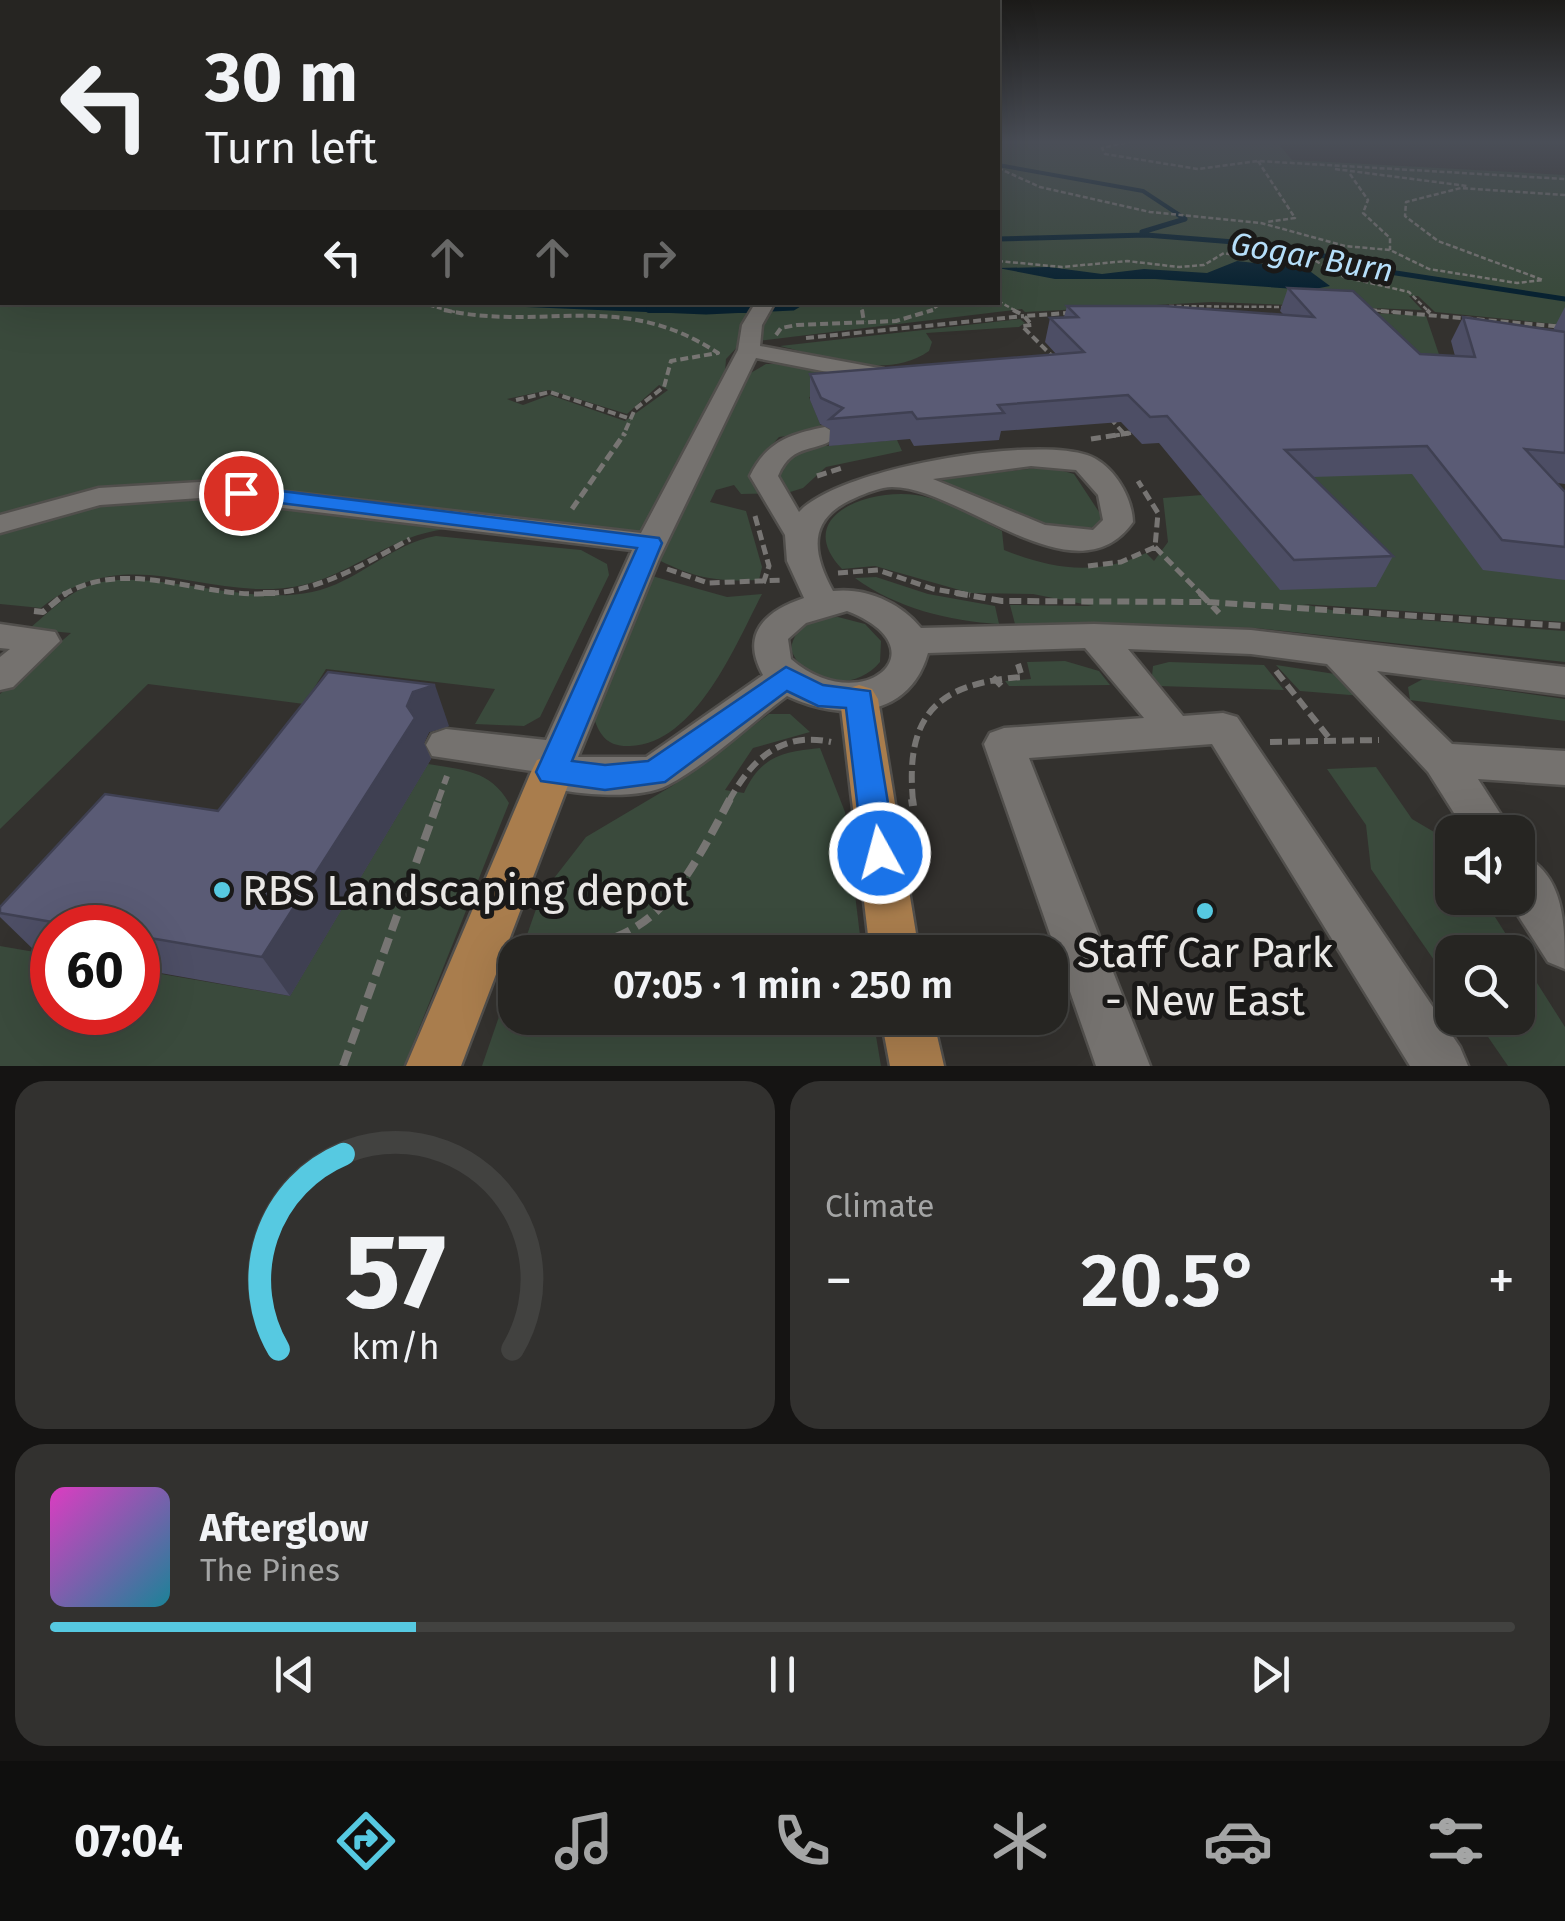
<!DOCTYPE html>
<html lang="en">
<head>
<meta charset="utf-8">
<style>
	:root { --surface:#262522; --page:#32312f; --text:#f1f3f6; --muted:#a4a5a5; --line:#424240; --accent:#56c9e1 }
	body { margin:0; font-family:"Fira Sans",sans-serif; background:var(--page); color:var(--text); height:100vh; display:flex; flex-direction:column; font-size:38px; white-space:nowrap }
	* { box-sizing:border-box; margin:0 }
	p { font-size:32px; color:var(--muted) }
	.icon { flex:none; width:55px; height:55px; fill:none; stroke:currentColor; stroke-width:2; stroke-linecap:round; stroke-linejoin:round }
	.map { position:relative; height:1066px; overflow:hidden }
	.drawer { display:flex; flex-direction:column; gap:15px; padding:15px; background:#151413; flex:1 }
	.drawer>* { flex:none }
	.guide { position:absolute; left:0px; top:0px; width:1000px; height:305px; box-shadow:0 10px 40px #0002,0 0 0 2px var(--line); background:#262522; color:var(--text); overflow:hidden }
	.tools { position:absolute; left:1435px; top:815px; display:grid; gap:20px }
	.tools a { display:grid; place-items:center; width:100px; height:100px; border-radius:20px; background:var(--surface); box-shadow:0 10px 40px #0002,0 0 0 2px var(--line); font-size:50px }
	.speed { position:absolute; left:30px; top:905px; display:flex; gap:20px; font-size:50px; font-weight:700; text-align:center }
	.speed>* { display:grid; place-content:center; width:130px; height:130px; border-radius:50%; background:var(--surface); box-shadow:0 10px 40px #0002,0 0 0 2px var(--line); line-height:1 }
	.speed .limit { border:15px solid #d22; background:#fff; color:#111 }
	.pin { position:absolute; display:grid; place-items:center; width:85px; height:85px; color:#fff; margin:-42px; border:5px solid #fff; border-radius:50%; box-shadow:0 2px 10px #0007 }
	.me { position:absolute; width:110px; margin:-55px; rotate:353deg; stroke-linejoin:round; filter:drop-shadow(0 0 8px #0008) }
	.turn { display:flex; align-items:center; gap:35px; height:210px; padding:0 40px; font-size:45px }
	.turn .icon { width:130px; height:130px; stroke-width:2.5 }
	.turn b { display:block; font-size:70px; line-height:85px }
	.lanes { display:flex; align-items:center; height:95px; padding:0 40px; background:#0003; justify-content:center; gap:50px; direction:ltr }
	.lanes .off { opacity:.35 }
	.big { font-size:75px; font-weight:600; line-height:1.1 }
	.drawer .widget { flex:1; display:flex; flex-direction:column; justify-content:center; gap:15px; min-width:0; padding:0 35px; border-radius:30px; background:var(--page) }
	.drawer .dial { align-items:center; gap:0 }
	.dial svg { height:260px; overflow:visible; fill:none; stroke:var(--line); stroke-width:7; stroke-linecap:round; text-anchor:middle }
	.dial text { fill:var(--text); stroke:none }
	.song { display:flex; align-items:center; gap:30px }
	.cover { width:120px; height:120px; border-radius:15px; background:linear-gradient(135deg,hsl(310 70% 55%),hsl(190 70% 35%)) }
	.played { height:10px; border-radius:5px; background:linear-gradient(90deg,var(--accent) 25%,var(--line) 25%) }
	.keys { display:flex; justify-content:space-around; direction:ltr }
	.heat { display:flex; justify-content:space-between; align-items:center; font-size:55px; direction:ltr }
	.drawer .tiles { flex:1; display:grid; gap:15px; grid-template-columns:1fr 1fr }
	.widget:last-child { grid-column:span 2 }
	.trip { position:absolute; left:498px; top:935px; width:570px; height:100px; border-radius:30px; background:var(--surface); box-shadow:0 10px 40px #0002,0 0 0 2px var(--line); font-weight:600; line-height:100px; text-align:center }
	.dock { display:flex; height:160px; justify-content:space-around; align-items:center; background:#0f0f0e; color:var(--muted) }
	.dock .icon { width:70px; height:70px }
	.dock .current { color:var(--accent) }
	.dock b { font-size:45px; color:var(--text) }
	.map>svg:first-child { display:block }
	.green { fill:#3a4a3c; fill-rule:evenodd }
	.water { fill:#082231 }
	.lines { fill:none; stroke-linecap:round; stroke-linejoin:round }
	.stream-far2 { stroke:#082231; stroke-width:4 }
	.stream-far1 { stroke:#082231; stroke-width:5 }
	.stream { stroke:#082231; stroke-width:6 }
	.minor-casing { stroke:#514f4c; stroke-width:5 }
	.major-casing { stroke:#514f4c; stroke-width:5 }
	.path-far4 { stroke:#777573; stroke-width:2.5; stroke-dasharray:5 2.5; stroke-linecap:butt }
	.path-far3 { stroke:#777573; stroke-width:4; stroke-dasharray:8 4; stroke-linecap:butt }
	.path-far2 { stroke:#777573; stroke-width:5; stroke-dasharray:10 5; stroke-linecap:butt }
	.path-far1 { stroke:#777573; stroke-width:6; stroke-dasharray:12 6; stroke-linecap:butt }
	.path { stroke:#777573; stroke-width:8; stroke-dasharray:16 8; stroke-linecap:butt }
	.minor { fill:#75726f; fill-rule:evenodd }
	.major { fill:#a97d4d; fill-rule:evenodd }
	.wall { fill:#4d4e65 }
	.shaded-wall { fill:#3f4052 }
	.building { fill:#5a5b75; stroke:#3f4052; stroke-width:2.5 }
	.route { fill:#1a73e8; stroke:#114b97; stroke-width:2.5 }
	.poi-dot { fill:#56c9e1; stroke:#1a1918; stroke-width:4 }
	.labels { text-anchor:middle; stroke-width:10; stroke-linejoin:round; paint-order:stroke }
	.far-water-label { font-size:32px; font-style:italic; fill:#b5def9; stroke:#1a1918 }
	.near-poi-label { font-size:42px; fill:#e9e7e5; stroke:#1a1918; text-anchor:start }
</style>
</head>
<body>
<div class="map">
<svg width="1565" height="1066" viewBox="0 0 1565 1066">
	<rect width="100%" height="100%" fill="#33312e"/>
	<path class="green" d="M0,141L2,302H998V141H1276L1292,160L1565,175V325L1435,312L1418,296H1409L1422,310L1212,302L1025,312L1022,309L741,343L726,359L725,372L742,378L766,364H790L869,384L874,392L809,397L823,431L779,437L765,453L766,459L813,447L897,440L902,451L826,467L803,488L787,493L741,494L734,485L716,490L710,502L746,511L762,567L759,580C715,582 693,578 653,557L662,540L193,482L89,492L0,517ZM659,385L668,390L625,421L550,395L523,405L507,399L549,390L627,414Z
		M1333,311L1426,316L1447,378Z
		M1020,319L1025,323L1019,327L926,333L932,342L929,351C886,381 826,357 780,346Z
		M1394,450L1565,580V622L1303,604L1355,615L1565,631V662L1256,628L1015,624L1010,605L1093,606L1033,594L970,593L875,566L842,569C791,515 871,488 916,495C947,500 974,517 1002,531L1004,550C1054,570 1097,576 1146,553L1154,561L1168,542L1163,498L1202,495Z
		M1049,467L1074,474L1101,515L1100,524C1066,543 966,505 941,478Z
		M201,496L446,529C392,535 354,573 303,585C207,606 131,536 41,608L0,604V528L95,502Z
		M436,536L581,550L607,564L609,575L540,717L524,726L475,724L495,689L326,669L304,704L148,684L0,829V694L71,633L29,629C48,613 67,593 91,585C146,566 244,607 312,592C357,583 390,544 436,536Z
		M652,576L727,597L762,594C736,644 696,744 630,746C607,747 599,735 593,715Z
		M876,577L928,594L995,606L999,624C949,621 896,608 855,578Z
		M838,617L865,624L881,641L880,662C856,692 804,687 791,649C795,624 815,618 838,617Z
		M1065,661L1099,671L1110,685L1009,686L1005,681L1031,679L1027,662Z
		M1169,662L1264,665L1284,690L1158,686L1152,676L1153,666Z
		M1276,665L1335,674L1363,696L1300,691Z
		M1423,679L1565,699V721L1410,700L1408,687Z
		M769,714H790L810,732L753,748L725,790L744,793C761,756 782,752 820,748L845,812L862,952H521L541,895L586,837L672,786Z
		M428,764C463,770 490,770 509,803L404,1066H0V946L52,955V1012H138V970L290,996Z
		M1376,767L1412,819L1446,839L1452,849V898H1483L1565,1027V1066H1508L1475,1018H1518V952H1452V986L1371,869L1366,825L1327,769Z
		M515,970V1018H873L881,1066H482Z"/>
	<path class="water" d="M1237,261L1307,269L1330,286L1309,290L1155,279H1055L998,268L1049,267L1102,274L1144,269L1207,273Z"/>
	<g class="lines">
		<path class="stream-far2" d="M998,165L1143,191L1181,216"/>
		<path class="stream-far1" d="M1142,232L1185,219L1177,214
			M998,239L1146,235L1285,246L1383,271L1565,299
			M465,302L706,312L793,308L803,302"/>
		<path class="stream" d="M649,310H758"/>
		<g class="minor-casing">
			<path id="minor" d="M756,302H775L762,325L760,346L884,369L895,376L884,383L756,358L659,559L578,757H646L763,675C740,634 765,611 804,598L787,561L785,535L750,476C766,442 790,434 825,427L838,435C818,455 793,440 778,476L799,512C839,468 1031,436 1087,455C1113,464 1132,496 1133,522C1076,603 962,487 892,487C881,487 866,493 855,498C808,518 811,551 833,591C866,587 901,603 921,628L1094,624L1251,630L1565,667V695L1377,671L1452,744L1565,751V785L1478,779L1512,832H1466L1428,772L1327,664L1251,654L1128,649L1183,716L1223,713L1237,717L1460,1047L1468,1066H1410L1212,744L1029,758L1150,1066H1096L984,744L990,733L1004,728L1144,718L1085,648L928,653C909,720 840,721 787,696C749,724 710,763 668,785C638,801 569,795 537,784L532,771L432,756L426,745L432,734L446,729L546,740L632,550L200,498L100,505L0,533V515L99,488L200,482L641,533L738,350L742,325ZM1031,466L1076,470L1098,495L1103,520L1093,530L1045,525L933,479ZM847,611C945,649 861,720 791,659L788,639L806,623Z
				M0,624L55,632L60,641L13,687L0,690V657L10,649L0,648Z
				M1518,853C1565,872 1565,924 1565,969L1548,962L1507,898H1518Z"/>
		</g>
		<g class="major-casing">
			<path id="major" d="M859,685L872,689L878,699L919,952H870L840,699L846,689Z
				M552,755L567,760L573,772L461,1066H406L531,772L537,760Z
				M881,1018H933L944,1066H890Z"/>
		</g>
		<path class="path-far4" d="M1133,141L1102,148L1105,154L1198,169L1258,161L1565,179
			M1258,161L1295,218L1266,222
			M998,168L1040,187L1150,212L1261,223L1345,246L1390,250L1429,269L1517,283L1543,280L1438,241L1405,216L1406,202L1461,188L1565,195
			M1335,169L1467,186
			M1350,174L1368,200L1363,213L1390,238V250
			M998,261L1062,267L1127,261L1179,267L1204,265L1224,253L1252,259L1314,260L1344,277L1409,292L1429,312
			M998,301L1018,312
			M312,302H412
			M415,302L455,312
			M861,302L863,312
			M1169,306L1288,307
			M1369,310L1393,312
			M928,312L944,302"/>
		<path class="path-far3" d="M444,310C545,332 620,289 718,353L671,361L664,387L635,409L623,436
			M862,310L864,322
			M1013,310L1021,314
			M1369,310L1565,327
			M1427,310L1430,313
			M776,335L781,328L797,325L896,321L933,310
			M806,338L1024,316
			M1055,359L1022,326L1032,325L1024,316L1068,313
			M516,400L550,392L631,419
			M1110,418L1126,436
			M1112,436L1131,433"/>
		<path class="path-far2" d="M1091,439L1129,433
			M817,476L842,468
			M572,509L625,433
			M755,516L769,566L763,584
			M1155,547L1202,595
			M1088,566L1121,562L1155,547L1158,513L1138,481
			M667,569L708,583L783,580
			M838,573L878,570L933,589L970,595
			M63,595C130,555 204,601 275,593C326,588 366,563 410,539"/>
		<path class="path-far1" d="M263,593H277
			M956,593L1002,601L1207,602L1565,626
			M1200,593L1219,613
			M34,611L43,612L66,593
			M1276,671L1330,739
			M993,677L1005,690
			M1270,742L1379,740
			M438,801L447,776
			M729,801C751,760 781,731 831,742
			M913,801C905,716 936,683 1022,677L1018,664"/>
		<path class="path" d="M912,799L913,806
			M521,952C649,951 674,905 730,799
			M343,1066L439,799"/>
		<use href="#minor" class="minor"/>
		<use href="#major" class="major"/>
	</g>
	<path class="wall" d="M1288,288L1420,354L1455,356L1451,341L1463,317L1553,330L1565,307V484L1557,483L1565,492V580L1483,570L1412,474L1312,477L1393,556L1376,587L1280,590L1159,443L1142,444L1121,422L1001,431L999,440L914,446L910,439L829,446L830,429L820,424L810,400V374L1057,355L1045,342L1050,318L1064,317L1067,306L1283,314L1280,311Z
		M328,672L449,726L429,732L424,743L431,759L290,996L138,969V928H52V955L36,952L0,917V907L218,811Z"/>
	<path class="shaded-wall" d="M435,685L449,726L429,732L424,743L431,759L290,996L262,957L407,706L413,692Z"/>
	<path class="building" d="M1288,288L1353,291L1420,354L1475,357L1463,317L1565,332V453L1525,449L1565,492V547L1502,540L1427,446L1285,450L1393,556L1294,560L1167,416L1150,417L1128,395L998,405L1004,413L917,419L912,412L830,419L843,408L821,398L810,374L1084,352L1050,318L1078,317L1067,306H1165L1314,317Z
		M328,672L435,685L413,692L407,706L415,718L262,957L138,936V928H87L0,913V907L105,794L218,811Z"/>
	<linearGradient id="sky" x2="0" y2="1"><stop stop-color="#1c1b19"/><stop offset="0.49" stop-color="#4a4e57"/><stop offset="1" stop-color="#4a4e57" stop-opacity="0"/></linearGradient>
	<rect width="1565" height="290" fill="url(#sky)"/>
	<path class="route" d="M241,486L659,538L662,543L572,761L605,765L648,761L786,667L823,685L870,691L896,853L892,864L880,869L867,864L863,853L846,708L818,706L787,691L665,782L605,790L541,781L536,772L637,548L233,497L230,493Z"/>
	<g class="poi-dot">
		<circle cx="222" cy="890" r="10"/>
		<circle cx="1205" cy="911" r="10"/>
	</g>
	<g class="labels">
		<g class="far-water-label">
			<text transform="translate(1312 257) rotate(10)" y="11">Gogar Burn</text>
		</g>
		<g class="near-poi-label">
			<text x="242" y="905">RBS Landscaping depot</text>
			<text x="1205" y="967" text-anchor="middle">Staff Car Park<tspan x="1205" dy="48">- New East</tspan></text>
		</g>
	</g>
</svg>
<div class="tools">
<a><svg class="icon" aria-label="sound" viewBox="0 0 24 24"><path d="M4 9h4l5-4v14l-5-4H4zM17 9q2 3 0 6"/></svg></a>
<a><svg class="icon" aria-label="search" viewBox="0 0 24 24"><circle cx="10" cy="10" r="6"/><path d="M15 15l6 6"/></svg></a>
</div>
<div class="speed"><div class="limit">60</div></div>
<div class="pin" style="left:241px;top:493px;background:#d93025"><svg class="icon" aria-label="arrive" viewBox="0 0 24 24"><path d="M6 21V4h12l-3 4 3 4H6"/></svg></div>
<svg class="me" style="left:880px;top:853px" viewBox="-20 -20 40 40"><circle r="17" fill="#1a73e8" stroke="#fff" stroke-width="3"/><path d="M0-11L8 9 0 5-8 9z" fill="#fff"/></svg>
<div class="trip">07:05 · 1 min · 250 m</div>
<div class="guide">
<div class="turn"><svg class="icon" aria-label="left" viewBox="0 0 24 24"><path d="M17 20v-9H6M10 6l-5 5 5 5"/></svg><div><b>30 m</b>Turn left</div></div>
<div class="lanes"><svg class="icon" aria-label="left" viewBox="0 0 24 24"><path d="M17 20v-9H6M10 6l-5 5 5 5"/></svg><svg class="icon off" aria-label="ahead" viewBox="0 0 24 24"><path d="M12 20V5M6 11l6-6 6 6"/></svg><svg class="icon off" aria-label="ahead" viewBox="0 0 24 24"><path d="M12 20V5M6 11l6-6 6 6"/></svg><svg class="icon off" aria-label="right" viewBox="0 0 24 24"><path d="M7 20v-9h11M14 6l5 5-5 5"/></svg></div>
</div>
</div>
<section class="drawer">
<div class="tiles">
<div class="widget dial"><svg viewBox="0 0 100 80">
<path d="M14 69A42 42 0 1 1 86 69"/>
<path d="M14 69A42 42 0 0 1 34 9" stroke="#56c9e1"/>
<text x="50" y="56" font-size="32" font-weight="700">57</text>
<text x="50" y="72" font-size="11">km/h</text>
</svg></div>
<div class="widget"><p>Climate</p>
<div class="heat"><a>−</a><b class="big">20.5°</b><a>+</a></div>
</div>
<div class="widget">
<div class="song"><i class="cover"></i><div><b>Afterglow</b><p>The Pines</p></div></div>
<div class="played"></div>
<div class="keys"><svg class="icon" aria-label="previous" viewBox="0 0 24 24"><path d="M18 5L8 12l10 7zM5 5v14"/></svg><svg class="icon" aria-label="pause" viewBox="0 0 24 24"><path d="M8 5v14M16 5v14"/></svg><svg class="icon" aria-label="next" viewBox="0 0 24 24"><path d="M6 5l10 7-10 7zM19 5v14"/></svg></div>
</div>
</div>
</section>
<nav class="dock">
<b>07:04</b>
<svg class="icon current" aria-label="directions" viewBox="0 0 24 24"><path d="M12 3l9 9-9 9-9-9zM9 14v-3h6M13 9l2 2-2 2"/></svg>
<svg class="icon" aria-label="music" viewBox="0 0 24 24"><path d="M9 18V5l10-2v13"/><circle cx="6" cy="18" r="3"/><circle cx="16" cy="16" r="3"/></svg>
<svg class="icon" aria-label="phone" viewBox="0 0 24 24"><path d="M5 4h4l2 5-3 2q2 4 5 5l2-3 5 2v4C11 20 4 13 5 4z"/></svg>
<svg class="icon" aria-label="climate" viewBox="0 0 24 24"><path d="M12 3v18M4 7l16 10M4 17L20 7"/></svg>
<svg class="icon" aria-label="car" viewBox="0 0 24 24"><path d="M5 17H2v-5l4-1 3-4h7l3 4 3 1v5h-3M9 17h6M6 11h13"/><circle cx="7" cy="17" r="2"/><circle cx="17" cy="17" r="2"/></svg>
<svg class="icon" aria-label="filters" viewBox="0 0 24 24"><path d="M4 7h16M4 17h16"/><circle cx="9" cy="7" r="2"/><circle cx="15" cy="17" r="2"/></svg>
</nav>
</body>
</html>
